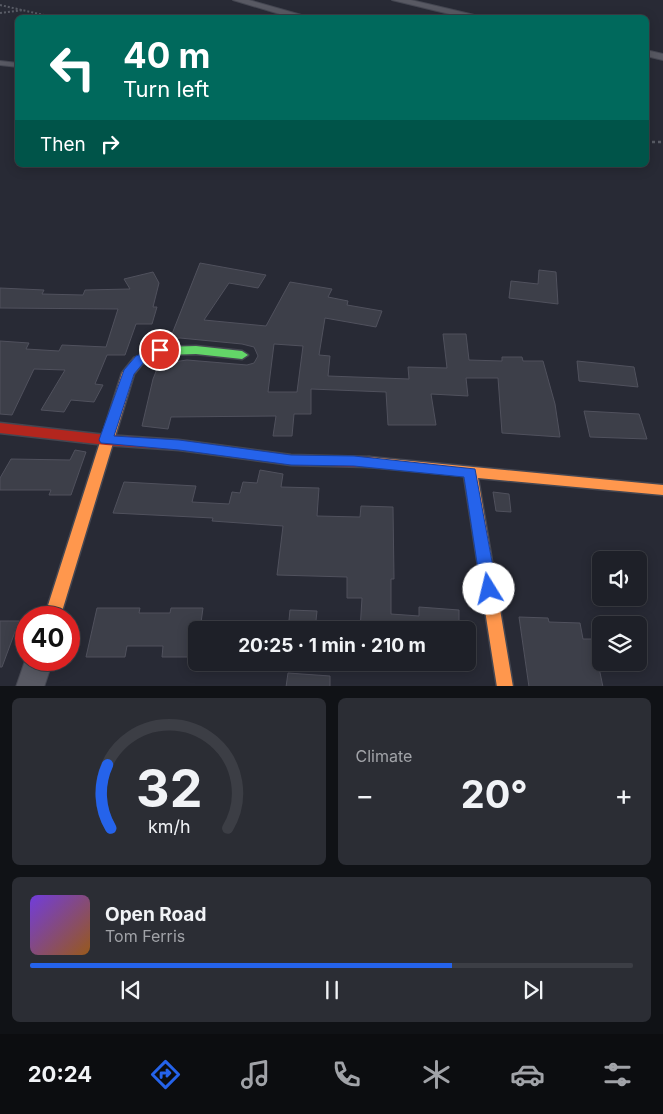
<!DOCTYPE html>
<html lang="en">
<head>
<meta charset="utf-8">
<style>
	:root { --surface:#1e2028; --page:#2b2d34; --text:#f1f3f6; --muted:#a1a3a8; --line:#3c3e45; --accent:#2563eb }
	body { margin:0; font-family:Inter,sans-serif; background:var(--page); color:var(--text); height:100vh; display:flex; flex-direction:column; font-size:19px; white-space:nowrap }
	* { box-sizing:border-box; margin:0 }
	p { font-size:16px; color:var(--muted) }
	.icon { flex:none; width:28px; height:28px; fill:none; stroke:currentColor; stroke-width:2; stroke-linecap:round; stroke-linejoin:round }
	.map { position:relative; height:686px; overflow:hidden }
	.drawer { display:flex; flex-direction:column; gap:12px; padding:12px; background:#101216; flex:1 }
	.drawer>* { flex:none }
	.banner { position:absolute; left:15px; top:15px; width:634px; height:152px; border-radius:8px; box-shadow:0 2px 12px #0003,0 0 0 1px var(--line); background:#00695c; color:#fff; overflow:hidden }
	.tools { position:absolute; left:592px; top:551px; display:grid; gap:10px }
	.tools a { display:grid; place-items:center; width:55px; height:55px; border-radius:8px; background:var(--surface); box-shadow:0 2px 12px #0003,0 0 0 1px var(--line); font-size:25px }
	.speed { position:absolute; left:15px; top:606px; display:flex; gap:10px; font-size:25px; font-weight:700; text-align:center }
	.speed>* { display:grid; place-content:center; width:65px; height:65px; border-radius:50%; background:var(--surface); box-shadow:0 2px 12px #0003,0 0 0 1px var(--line); line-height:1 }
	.speed .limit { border:8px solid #d22; background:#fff; color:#111 }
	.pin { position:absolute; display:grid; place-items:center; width:42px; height:42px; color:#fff; margin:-21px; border:2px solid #fff; border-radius:50%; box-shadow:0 1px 5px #0007 }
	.me { position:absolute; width:55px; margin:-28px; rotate:351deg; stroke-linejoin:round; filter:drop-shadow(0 0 4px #0008) }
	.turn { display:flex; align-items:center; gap:18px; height:105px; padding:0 25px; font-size:22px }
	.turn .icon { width:65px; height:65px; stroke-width:2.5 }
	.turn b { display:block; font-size:35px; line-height:42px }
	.then { display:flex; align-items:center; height:48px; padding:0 25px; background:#0003; gap:10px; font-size:19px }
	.big { font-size:38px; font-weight:700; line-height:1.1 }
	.drawer .tile { flex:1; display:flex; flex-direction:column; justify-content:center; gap:8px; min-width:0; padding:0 18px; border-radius:8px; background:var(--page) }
	.drawer .dial { align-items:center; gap:0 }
	.dial svg { height:130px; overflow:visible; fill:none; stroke:var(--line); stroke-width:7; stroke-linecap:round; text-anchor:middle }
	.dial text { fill:var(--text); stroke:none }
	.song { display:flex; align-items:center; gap:15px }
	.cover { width:60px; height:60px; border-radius:8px; background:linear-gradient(135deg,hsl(260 70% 55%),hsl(30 70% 35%)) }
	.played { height:5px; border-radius:2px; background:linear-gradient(90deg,var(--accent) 70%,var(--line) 70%) }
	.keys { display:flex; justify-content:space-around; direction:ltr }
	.heat { display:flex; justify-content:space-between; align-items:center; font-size:28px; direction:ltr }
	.drawer .tiles { flex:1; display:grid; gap:12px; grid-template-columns:1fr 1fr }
	.tile:last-child { grid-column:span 2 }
	.trip { position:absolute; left:188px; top:621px; width:288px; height:50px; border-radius:8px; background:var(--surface); box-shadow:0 2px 12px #0003,0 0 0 1px var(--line); font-weight:700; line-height:50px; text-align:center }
	.dock { display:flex; height:80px; justify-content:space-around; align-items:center; background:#0c0d10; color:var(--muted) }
	.dock .icon { width:35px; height:35px }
	.dock .active { color:var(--accent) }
	.dock b { font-size:22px; color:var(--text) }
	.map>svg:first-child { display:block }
	.building { fill:#3d3f49; stroke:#50515d; fill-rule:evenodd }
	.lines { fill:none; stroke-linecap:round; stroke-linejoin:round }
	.lane-casing { stroke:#454752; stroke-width:2 }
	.street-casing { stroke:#454752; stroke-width:2 }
	.fast-casing { stroke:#454752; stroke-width:3 }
	.slow-casing { stroke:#454752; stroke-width:3 }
	.jam-casing { stroke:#454752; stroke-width:3 }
	.path-far1 { stroke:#595c66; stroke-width:2; stroke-dasharray:2 2; stroke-linecap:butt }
	.path { stroke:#595c66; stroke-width:2.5; stroke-dasharray:3 3; stroke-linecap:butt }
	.lane { fill:#585963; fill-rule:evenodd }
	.street { fill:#585963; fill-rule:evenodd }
	.fast { fill:#63d668; fill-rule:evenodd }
	.slow { fill:#ff974d; fill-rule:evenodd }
	.jam { fill:#b3261e; fill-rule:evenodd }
	.route { fill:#2563eb; stroke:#184099 }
</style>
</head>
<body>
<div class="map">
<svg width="663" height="687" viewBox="0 0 663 687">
	<rect width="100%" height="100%" fill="#282a35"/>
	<path class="building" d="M200,263L266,275L258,288L229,283L204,320L266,326L290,282L332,289L328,297L348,301L347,305L382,311L376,327L325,318L319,355L330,356L328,376L409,379L408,367L447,368L443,334H466L469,360L502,361V357H522L523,361H543L555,404L560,437L502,433L498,378H466L468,396L431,394L436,425H388L386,392L311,389V414H294L292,436H273L276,416L171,417L168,429L142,426L153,379L159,364L187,360L247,365L254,363L258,356L254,347L242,344L180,338L170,339ZM274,344L303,346L297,392H268Z
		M539,270L556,272L558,304L509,298L511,281L538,284Z
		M153,272L159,283L153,307H157L152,324H136L125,355H107L95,384L103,385L94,402L71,400L64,412L41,410L65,370L34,369L12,415L0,414V341L29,343L26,349L59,351L62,345L106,347L118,309L0,308V288L44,290L42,294L83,295L85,290L130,289L124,279Z
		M577,361L634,367L638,387L579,381Z
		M584,411L639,414L647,439L590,437Z
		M75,450L86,452L71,495H49L51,490H0V478L11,459L70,460Z
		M260,470L283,474L281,487L319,488L317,516L360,517L361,506L393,507L394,579H391V614L419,616V607L459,610V630H360L362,598H347V577L277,575L283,526L212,521L213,518L113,513L124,482L196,486L192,502L229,504L232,492L240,493L243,482L257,483Z
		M493,492L509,494L511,512L496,511Z
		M97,608H140L139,613H170L171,608H203L200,630H196V657H162L163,646H127L125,657H86Z
		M290,610L317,611L315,630H288Z
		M519,617L548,618L549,622L580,623L583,639H593L603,687H529Z
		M0,621H19L2,667H0Z
		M288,673L330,676V687H286Z"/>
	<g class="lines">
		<g class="lane-casing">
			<path id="lane" d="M0,61L18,63V67L0,65Z"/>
		</g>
		<g class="street-casing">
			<path id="street" d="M233,0H249L312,18H293Z
				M392,0H411L487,18H466Z
				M646,50L663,54V60L646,56Z
				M26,658V660H53L44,687H16Z"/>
		</g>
		<g class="fast-casing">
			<path id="fast" d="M196,346L242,351L248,355L242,359L196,354L162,355L156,351L162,347Z"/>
		</g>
		<g class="slow-casing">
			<path id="slow" d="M162,347L168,351L166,354L142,364L134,374L60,618H44L122,373L134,358Z
				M369,457L663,485V495L478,478L513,687H497L464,476L369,467L364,466L362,462L364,458Z"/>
		</g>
		<g class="jam-casing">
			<path id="jam" d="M0,423L106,435L179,440L291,455L369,457L374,458L376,462L374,466L369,467L291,465L179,450L106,445L0,433Z"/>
		</g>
		<path class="path-far1" d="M0,5L57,18
			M0,13L23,10"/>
		<path class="path" d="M646,142H663"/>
		<use href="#lane" class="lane"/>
		<use href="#street" class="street"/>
		<use href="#fast" class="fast"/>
		<use href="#slow" class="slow"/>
		<use href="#jam" class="jam"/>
	</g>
	<path class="route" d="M160,347L166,350L164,353L144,362L134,374L114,436L179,440L291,455L354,456L475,469L497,589L495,594L489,596L484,594L481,589L464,477L354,466L291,465L179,450L101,443L99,440L124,370L136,356Z"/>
</svg>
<div class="tools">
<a><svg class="icon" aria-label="sound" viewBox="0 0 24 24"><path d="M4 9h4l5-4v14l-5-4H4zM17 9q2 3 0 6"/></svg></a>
<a><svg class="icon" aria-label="layers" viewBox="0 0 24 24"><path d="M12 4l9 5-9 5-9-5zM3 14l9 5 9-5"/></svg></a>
</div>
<div class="speed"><div class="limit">40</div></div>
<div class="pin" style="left:160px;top:350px;background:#d93025"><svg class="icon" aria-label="arrive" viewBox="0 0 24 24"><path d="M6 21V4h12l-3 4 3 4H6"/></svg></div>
<svg class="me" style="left:489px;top:589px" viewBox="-20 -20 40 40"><circle r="19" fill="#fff"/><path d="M0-13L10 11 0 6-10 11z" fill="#2563eb"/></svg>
<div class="trip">20:25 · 1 min · 210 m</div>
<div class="banner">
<div class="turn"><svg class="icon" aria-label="left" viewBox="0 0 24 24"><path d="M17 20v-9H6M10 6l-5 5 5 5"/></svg><div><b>40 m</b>Turn left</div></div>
<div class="then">Then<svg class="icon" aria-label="right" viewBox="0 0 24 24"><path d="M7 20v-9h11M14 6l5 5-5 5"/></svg></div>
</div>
</div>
<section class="drawer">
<div class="tiles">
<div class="tile dial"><svg viewBox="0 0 100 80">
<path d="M14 69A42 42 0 1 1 86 69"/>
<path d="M14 69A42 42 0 0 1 12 30" stroke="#2563eb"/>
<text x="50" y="56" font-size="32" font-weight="700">32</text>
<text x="50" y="72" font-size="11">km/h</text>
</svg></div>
<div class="tile"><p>Climate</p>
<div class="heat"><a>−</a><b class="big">20°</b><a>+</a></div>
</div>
<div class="tile">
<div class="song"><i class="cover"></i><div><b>Open Road</b><p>Tom Ferris</p></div></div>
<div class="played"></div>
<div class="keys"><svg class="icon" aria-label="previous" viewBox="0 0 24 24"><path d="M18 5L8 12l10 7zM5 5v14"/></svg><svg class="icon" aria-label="pause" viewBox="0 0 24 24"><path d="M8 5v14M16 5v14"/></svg><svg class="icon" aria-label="next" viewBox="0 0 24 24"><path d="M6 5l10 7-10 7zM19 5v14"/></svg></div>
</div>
</div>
</section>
<nav class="dock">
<b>20:24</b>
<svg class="icon active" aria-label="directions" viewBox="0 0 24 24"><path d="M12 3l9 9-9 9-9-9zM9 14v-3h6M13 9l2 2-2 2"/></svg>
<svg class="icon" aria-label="music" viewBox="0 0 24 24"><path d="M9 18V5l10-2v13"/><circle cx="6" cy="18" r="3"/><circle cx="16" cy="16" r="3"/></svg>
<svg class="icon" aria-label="phone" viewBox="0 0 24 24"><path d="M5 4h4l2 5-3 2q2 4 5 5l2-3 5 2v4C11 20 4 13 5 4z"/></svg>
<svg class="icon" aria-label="climate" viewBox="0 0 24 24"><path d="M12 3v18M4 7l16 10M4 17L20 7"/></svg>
<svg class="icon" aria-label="car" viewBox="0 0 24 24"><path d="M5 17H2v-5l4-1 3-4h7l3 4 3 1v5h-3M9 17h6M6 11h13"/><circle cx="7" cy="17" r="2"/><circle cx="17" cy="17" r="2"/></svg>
<svg class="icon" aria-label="filters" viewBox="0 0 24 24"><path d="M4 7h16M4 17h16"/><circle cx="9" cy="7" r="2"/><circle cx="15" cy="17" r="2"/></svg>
</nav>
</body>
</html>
